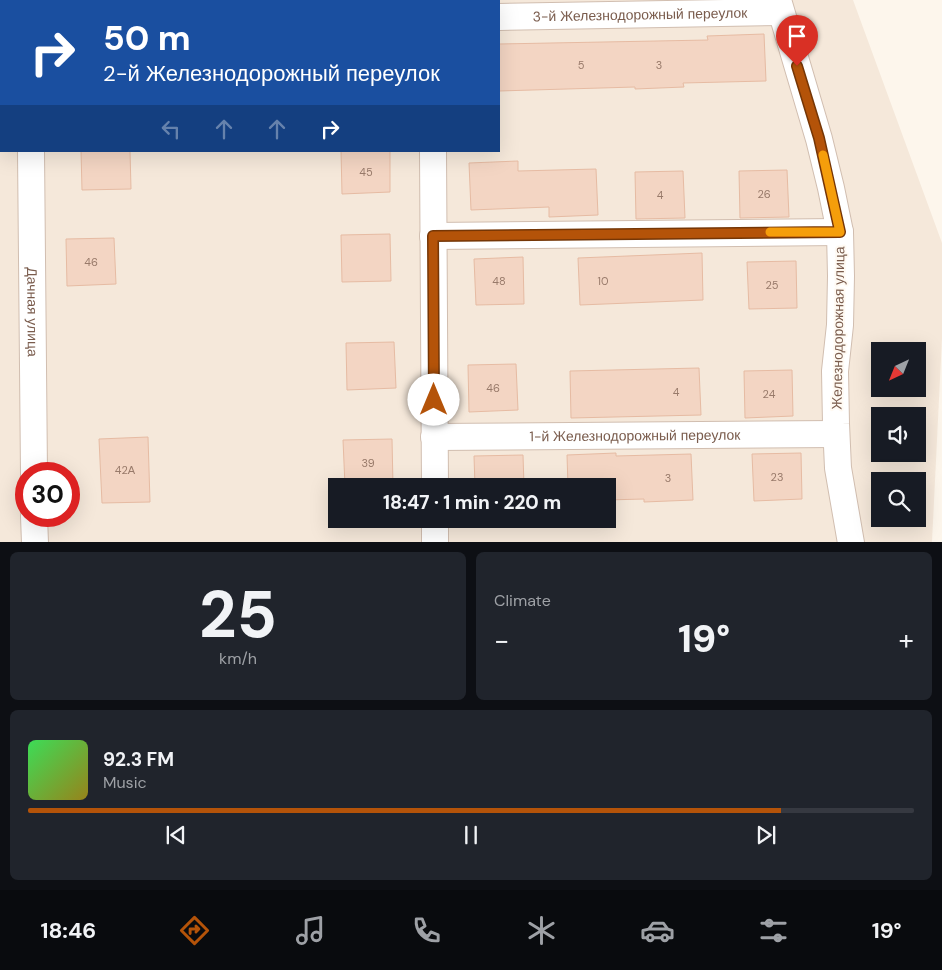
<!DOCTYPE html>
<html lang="en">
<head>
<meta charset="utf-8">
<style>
	:root { --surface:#171b24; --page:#20242c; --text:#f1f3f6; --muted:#9ea1a6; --line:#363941; --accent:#b45309 }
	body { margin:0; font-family:"DM Sans",sans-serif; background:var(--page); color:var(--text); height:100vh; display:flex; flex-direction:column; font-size:19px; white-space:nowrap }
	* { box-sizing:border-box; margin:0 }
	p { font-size:16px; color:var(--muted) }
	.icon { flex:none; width:28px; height:28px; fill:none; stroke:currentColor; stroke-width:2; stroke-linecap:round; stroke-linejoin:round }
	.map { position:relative; height:542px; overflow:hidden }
	.panel { display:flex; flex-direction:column; gap:10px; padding:10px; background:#0d0f14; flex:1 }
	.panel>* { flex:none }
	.banner { position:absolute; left:0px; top:0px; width:500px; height:152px; box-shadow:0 5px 20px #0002; background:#1a4fa0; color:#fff; overflow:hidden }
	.needle { width:32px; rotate:223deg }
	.buttons { position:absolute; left:871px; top:342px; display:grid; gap:10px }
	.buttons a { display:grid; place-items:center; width:55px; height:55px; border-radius:0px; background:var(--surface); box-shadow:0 5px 20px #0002; font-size:25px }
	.speed { position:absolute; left:15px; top:462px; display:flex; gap:10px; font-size:25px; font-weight:700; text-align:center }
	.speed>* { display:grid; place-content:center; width:65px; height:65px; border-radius:50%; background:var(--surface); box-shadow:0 5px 20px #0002; line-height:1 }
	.speed .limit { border:8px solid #d22; background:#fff; color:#111 }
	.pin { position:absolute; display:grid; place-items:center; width:42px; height:42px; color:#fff; margin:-51px -21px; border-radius:50% 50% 50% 0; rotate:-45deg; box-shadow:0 0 5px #0007 }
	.pin .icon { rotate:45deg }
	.me { position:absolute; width:55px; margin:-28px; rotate:0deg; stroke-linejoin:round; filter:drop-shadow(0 0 4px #0008) }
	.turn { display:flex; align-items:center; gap:18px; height:105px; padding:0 20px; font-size:22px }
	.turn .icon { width:65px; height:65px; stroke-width:2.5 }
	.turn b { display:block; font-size:35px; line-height:42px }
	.lanes { display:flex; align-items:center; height:48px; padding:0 20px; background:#0003; justify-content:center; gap:25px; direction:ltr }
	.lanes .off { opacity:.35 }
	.big { font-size:38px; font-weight:800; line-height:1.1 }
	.panel .widget { flex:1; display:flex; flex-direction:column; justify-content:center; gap:8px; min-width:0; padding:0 18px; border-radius:8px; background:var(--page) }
	.panel .dial { align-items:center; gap:0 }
	.dial b { font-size:65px; line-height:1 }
	.song { display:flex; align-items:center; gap:15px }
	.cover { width:60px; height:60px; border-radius:8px; background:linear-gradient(135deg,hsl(130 70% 55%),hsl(50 70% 35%)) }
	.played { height:5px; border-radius:2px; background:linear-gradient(90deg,var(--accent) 85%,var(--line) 85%) }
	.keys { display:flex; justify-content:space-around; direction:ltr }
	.heat { display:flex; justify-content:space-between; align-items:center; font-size:28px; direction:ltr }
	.panel .tiles { flex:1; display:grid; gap:10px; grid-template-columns:1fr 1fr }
	.widget:last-child { grid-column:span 2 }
	.trip { position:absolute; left:328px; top:478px; width:288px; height:50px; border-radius:0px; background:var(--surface); box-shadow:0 5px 20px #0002; font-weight:800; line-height:50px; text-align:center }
	.tab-bar { display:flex; height:80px; justify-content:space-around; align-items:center; background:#090b0e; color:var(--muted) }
	.tab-bar .icon { width:35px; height:35px }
	.tab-bar .active { color:var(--accent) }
	.tab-bar b { font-size:22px; color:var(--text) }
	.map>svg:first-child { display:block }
	.residential { fill:#f5e8da; fill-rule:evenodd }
	.building { fill:#f3d5c3; stroke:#e6bba3 }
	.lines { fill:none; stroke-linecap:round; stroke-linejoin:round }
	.minor-casing { stroke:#d1beb0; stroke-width:28 }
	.minor { stroke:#fff; stroke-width:26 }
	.route-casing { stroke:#753606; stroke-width:12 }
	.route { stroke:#b45309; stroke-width:9 }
	.slow { stroke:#f59e0b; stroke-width:9 }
	.labels { text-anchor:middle; stroke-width:4; stroke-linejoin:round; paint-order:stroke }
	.number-label { font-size:11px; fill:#987a6a }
	.street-label { font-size:14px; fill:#7a5c4d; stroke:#fffaf3 }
</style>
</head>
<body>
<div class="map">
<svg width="942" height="543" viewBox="0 0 942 543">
	<rect width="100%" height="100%" fill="#fdf6ec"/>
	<path class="residential" d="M0,0H853L942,243V338L932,542H0ZM1,1H499V151H1ZM880,351H918V389H880ZM880,416H918V454H880ZM26,474H69V516H26ZM880,481H918V519H880ZM336,486H606V519H336Z"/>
	<path class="building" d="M764,34L766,81L683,83L684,87L635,89V87L499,91V44L708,40L707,36Z
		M81,151H130L131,189L82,190Z
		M341,151H390V192L342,194Z
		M518,161V171L596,169L598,215L549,217V207L471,210L469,163Z
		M787,170L789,217L740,218L739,171Z
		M683,171L685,218L636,219L635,172Z
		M390,234L391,281L342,282L341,235Z
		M114,238L116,284L67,286L66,239Z
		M702,253L703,300L580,305L578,258Z
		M523,257L524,304L476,305L474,259Z
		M796,261L797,308L749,309L747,262Z
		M394,342L396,388L347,390L346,343Z
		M516,364L518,410L469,412L468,365Z
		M699,368L701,415L571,418L570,371Z
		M792,370L793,416L745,418L744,371Z
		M148,437L150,502L102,503L99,439Z
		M392,439L393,486H345L343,440Z
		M616,453V456L691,454L693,500L644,502V499L606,500V486H568L567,455Z
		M801,453L802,499L754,501L752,454Z
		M523,455L524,486H475L474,456Z"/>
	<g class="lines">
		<g class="minor-casing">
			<g id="minor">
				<path d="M431,0V1"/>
				<path d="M778,0L819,139L831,188L840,232L841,276L840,325L835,371L836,424L838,468L851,543"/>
				<path d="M30,1V0"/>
				<path id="s1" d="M499,17L781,12"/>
				<path id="s2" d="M31,151L34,474"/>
				<path d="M433,151L435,486"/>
				<path d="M433,236L840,232"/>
				<path id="s3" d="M434,437L836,434"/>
				<path d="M34,516L35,543"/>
				<path d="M435,519V543"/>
			</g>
		</g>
		<use href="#minor" class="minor"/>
	</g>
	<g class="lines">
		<g class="route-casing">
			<path id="route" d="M434,400L433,236L840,232L819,138L797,66"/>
		</g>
		<use href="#route" class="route"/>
		<path class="slow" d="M770,232H840L823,155"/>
	</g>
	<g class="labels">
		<g class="number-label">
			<text x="581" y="69">5</text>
			<text x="659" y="69">3</text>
			<text x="366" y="176">45</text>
			<text x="764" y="198">26</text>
			<text x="660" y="199">4</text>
			<text x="91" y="266">46</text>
			<text x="499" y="285">48</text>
			<text x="603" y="285">10</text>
			<text x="772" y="289">25</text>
			<text x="493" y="392">46</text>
			<text x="676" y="396">4</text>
			<text x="769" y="398">24</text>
			<text x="368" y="467">39</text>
			<text x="125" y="474">42А</text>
			<text x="777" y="481">23</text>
			<text x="668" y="482">3</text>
		</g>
		<g class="street-label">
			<text dy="5" stroke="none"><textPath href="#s1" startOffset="141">3-й Железнодорожный переулок</textPath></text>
			<text dy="5" stroke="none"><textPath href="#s2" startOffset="161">Дачная улица</textPath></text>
			<text transform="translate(838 328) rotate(-89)" y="5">Железнодорожная улица</text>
			<text dy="5" stroke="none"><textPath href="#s3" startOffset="201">1-й Железнодорожный переулок</textPath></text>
		</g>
	</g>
</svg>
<div class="buttons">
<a><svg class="needle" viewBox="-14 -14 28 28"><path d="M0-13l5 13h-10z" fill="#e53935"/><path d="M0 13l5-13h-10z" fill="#9ea1a6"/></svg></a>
<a><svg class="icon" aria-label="sound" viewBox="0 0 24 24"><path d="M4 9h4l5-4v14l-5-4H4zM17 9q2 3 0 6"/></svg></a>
<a><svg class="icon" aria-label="search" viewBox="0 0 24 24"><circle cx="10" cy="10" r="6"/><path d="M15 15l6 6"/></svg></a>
</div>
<div class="speed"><div class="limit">30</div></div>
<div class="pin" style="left:797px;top:66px;background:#d93025"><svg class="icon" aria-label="arrive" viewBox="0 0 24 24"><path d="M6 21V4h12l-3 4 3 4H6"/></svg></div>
<svg class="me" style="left:434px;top:400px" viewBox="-20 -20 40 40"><circle r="19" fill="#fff"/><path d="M0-13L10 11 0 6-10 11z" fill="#b45309"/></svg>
<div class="trip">18:47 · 1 min · 220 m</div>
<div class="banner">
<div class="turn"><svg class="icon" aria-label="right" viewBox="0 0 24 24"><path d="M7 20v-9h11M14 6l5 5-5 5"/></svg><div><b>50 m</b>2-й Железнодорожный переулок</div></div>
<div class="lanes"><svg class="icon off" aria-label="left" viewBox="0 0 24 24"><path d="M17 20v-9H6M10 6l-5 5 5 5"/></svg><svg class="icon off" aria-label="ahead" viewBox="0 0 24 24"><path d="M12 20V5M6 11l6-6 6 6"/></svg><svg class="icon off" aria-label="ahead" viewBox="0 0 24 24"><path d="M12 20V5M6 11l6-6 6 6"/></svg><svg class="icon" aria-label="right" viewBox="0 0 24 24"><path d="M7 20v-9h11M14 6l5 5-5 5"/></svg></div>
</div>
</div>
<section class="panel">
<div class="tiles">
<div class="widget dial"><b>25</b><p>km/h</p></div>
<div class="widget"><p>Climate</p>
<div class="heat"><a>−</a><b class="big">19°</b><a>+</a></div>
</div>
<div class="widget">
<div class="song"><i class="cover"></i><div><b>92.3 FM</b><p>Music</p></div></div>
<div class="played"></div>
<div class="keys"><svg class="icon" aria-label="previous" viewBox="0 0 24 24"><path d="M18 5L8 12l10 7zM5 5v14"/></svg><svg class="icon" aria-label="pause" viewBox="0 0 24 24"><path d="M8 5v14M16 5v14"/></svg><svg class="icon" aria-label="next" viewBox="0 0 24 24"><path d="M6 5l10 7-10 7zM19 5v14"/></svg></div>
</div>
</div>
</section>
<nav class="tab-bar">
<b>18:46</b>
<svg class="icon active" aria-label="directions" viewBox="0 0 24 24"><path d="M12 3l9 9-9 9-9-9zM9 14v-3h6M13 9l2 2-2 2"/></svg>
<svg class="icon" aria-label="music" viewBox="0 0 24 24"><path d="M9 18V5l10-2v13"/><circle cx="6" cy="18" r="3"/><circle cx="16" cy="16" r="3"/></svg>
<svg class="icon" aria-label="phone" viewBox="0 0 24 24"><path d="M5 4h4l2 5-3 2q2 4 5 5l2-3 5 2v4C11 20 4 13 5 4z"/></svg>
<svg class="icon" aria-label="climate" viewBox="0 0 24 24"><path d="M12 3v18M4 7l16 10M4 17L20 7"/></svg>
<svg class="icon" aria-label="car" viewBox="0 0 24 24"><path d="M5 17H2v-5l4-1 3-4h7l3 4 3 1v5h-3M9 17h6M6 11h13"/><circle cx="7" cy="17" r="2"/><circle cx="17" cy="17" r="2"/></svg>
<svg class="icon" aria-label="filters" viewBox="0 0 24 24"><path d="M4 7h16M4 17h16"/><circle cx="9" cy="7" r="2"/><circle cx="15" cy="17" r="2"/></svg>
<b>19°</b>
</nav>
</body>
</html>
